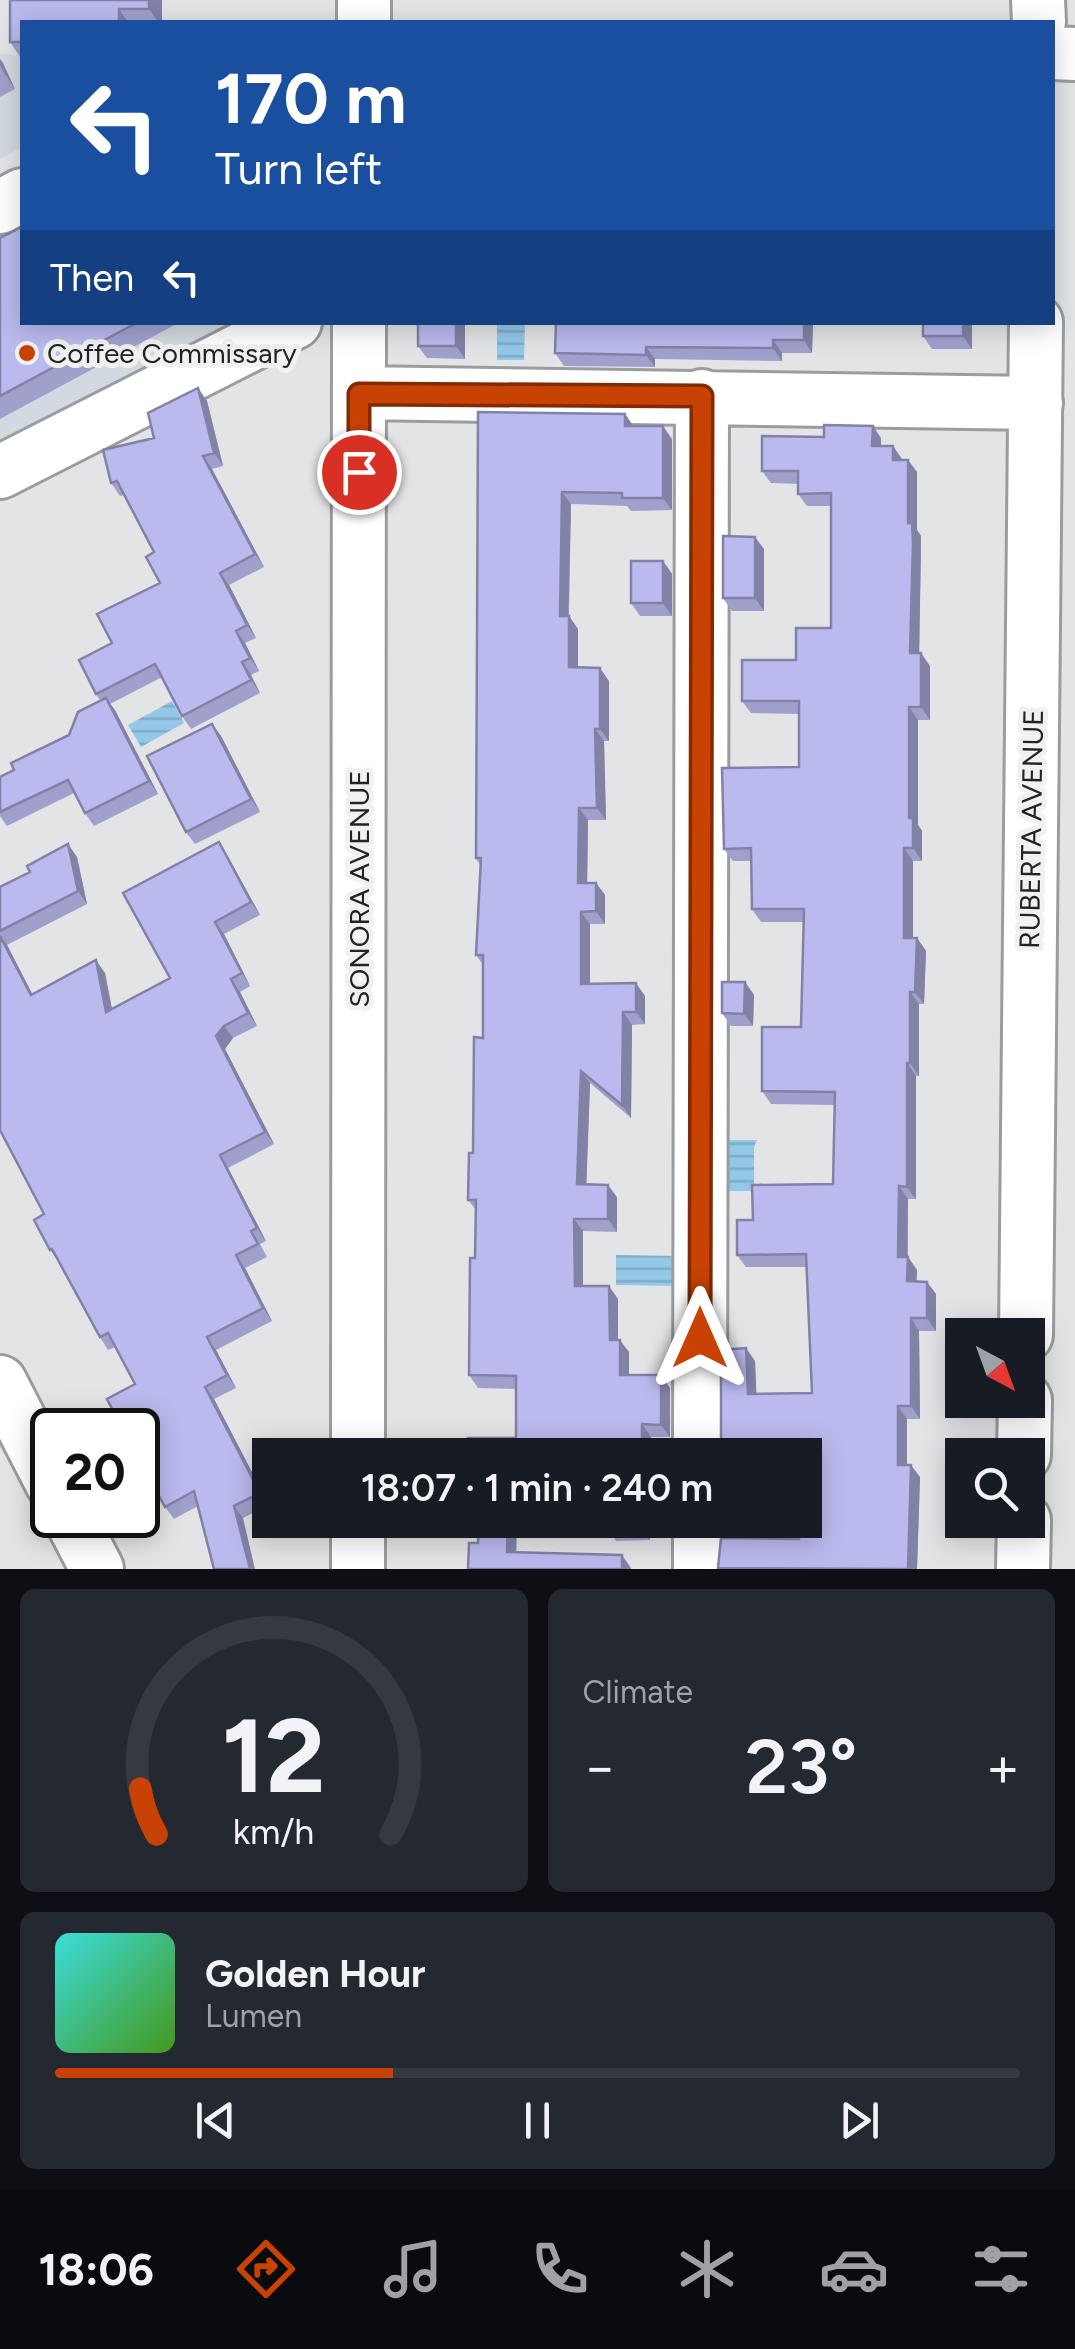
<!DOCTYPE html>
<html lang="en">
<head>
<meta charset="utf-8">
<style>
	:root { --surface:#171b24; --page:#242831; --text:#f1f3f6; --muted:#9ea1a6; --line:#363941; --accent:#c84203 }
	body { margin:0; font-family:Figtree,sans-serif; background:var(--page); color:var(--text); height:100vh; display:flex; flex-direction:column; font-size:38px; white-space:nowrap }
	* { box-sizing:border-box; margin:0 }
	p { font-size:32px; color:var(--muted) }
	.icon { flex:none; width:55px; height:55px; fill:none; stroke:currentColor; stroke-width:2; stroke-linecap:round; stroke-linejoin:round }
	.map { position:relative; height:1569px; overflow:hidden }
	.sheet { display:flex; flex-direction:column; gap:20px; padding:20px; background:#0d0f14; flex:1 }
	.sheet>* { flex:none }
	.hud { position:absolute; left:20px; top:20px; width:1035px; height:305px; border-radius:0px; box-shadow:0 5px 25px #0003; background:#1a4fa0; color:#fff; overflow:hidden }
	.needle { width:65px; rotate:139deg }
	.tools { position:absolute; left:945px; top:1318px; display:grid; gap:20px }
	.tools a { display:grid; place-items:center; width:100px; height:100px; border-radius:0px; background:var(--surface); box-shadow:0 5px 25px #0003; font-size:50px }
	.speed { position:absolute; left:30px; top:1408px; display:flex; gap:20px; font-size:50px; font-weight:700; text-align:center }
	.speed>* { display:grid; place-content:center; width:130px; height:130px; border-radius:50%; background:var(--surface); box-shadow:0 5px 25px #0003; line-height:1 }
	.speed .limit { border:5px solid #111; border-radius:15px; background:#fff; color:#111 }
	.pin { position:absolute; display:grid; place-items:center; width:85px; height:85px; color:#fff; margin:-42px; border:5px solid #fff; border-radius:50%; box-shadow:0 2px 10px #0007 }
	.me { position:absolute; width:110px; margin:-55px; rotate:0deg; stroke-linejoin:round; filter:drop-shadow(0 0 8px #0008) }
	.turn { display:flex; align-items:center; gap:35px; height:210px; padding:0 30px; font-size:45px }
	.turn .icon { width:130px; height:130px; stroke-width:2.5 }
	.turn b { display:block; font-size:70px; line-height:85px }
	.then { display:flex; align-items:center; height:95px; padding:0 30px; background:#0003; gap:20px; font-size:38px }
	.big { font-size:75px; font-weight:600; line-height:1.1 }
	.sheet .tile { flex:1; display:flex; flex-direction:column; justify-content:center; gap:15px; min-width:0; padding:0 35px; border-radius:15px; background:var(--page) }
	.sheet .dial { align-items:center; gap:0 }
	.dial svg { height:260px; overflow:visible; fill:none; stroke:var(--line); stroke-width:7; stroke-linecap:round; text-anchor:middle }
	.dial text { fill:var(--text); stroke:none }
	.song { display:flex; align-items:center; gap:30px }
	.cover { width:120px; height:120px; border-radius:15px; background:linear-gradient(135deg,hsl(180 70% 55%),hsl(100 70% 35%)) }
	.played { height:10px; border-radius:5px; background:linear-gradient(90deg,var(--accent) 35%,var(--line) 35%) }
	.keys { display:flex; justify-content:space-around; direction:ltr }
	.heat { display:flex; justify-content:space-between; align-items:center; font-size:55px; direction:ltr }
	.sheet .tiles { flex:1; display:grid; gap:20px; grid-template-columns:1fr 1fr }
	.tile:last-child { grid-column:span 2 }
	.trip { position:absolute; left:252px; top:1438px; width:570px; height:100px; border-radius:0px; background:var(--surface); box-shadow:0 5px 25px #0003; font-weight:600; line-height:100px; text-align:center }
	.menu { display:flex; height:160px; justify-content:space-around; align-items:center; background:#090b0e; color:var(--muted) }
	.menu .icon { width:70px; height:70px }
	.menu .active { color:var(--accent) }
	.menu b { font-size:45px; color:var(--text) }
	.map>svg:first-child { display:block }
	.built { fill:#d2dae1 }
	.water { fill:url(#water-rules) }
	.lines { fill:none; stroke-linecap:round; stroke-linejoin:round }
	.minor-casing { stroke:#9a9c9d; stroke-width:58 }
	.minor { stroke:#fff; stroke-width:52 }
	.wall { fill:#a0a0cd }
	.shaded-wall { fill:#8282a7 }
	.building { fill:#babaee; stroke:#8282a7; stroke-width:2.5 }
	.route-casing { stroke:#822b02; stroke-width:25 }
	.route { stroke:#c84203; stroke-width:18 }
	.poi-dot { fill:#c84203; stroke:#f0f1f3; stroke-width:4 }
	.labels { text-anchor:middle; stroke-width:10; stroke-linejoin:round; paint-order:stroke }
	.poi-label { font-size:28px; fill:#232324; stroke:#f0f1f3; text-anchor:start }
	.street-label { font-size:28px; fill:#232324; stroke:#f0f1f3 }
</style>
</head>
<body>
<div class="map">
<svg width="1075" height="1569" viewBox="0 0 1075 1569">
	<defs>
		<pattern id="water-rules" width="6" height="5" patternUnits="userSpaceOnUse" patternTransform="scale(2.5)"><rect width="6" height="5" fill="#93c8e9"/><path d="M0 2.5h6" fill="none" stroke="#7eacc8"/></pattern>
	</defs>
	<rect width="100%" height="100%" fill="#e2e4e6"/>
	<path class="built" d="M0,54L20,55L22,59V147L0,159Z
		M0,248L22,322L277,323L0,462Z"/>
	<path class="water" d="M497,323L525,325L524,360H497Z
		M172,701L184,723L141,747L128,725Z
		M725,1140H757L754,1147V1191H724Z
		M616,1255L679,1256V1286L616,1285Z"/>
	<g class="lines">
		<g class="minor-casing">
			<path id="minor" d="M1038,0L1039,22
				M364,22V0
				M1052,53L1075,54
				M0,207L22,195
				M359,393L1036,403
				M0,472L295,322
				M1026,1335L1036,322
				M0,1382L52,1483
				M358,1455L359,322
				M700,1455L702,396
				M1024,1455L1025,1400
				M69,1515L97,1569
				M358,1569V1520
				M700,1569V1520
				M1023,1569L1024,1520"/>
		</g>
		<use href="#minor" class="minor"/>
	</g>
	<path class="wall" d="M10,0H162V22H22V60L10,42Z
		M0,59L15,89L0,97Z
		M0,238L22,322H180L0,419Z
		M465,322V359L427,358L418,346Z
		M556,322H813L812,353H782V361L655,359V367L564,366L555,353Z
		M972,322V349H932L923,336Z
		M198,388L207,401L223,466L212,469L264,567L229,585L256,638L245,643L259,671L251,675L260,693L191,729L182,716L162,677L110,704L158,794L94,826L85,813L74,793L7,826L0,816V777L69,735L100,700L96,694L112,643L160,583L154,552L124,495L120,496L111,483Z
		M478,412L625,414L633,426L672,439V510L631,511L627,506L571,504L569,616L578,629V667L609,681V741H604L606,820H588L587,883H596L605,895V924H590V984L645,996V1024L632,1025L631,1118L590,1083L586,1185L617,1197V1232L583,1231V1286L618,1299V1340L629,1352V1375L670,1388V1437L516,1438V1389L478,1388L469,1375L475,1258L476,1210L468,1200L483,1038V965L476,955L480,865L476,858Z
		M881,438V446H893L902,460H908L917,472V530L921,536V556L919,653L930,666V720H918V825L922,831V861H913V938H917L926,951L924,1004H919V1076H916V1199H908V1257L917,1270L916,1281L927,1282L936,1294V1331H919L920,1419H907V1465L920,1477L917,1569L718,1568L799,1539L805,1455H717L755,1361L756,1394L812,1393L807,1267H746L737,1255L753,1220L833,1184L835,1105L771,1104L762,1091L801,1027L804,922H761L752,909L751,861H733L724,849L799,767V714L751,713L742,701L796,660L831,628V506H807L798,494V484L771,483L762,471Z
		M764,549V611H732L723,598Z
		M663,561L672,574V616H640L631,603Z
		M212,724L221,736L260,812L195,844L186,832Z
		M219,842L227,855L260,915L224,934L250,986L240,992L257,1026L233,1038L225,1049L274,1144L228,1168L266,1241L260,1244L267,1257L245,1268L272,1321L216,1350L236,1388L214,1399L269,1505L243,1518L198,1506L174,1519L165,1507L135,1384L115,1347L108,1350L100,1337L59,1262L50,1250L44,1214L0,1130V887L77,857L87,904L7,945L32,994L105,973L112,1009L170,978Z
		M745,982L754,995L753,1026H731L722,1013Z
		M650,1520V1540L616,1541L607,1528Z"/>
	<path class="shaded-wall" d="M149,0H162V22H158L149,9Z
		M119,9L128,22H119Z
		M0,59L3,63L15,89L3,71L0,65Z
		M456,322H465V359L456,346Z
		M804,322H813L812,353L804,340Z
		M963,322H972V349L963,336Z
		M773,340L782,353V361L773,348Z
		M646,347L655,359V367L646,355Z
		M198,388L207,401L223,466L214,453Z
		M625,414L634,427L625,426Z
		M663,426L672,439V510L663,498Z
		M873,426L881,438V458L872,446Z
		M893,446L902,459V473L893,460Z
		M203,456L212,469L264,567L255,554Z
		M908,460L917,472V530L921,536L919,666L910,653Z
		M562,492L571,504L568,629L560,616Z
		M755,537L764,549V611L755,598Z
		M663,561L672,574V616L663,603Z
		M220,573L229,585L256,638L247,625Z
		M569,616L578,629V680L569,667Z
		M236,631L245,643L259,671L250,658Z
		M921,653L930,666V720L921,707Z
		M242,662L251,675L260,693L251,680Z
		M600,668L609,681V741L600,729Z
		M106,698L115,710L158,794L149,781Z
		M909,707L918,720V825L922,831V861L913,848L909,818Z
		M212,724L221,736L260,812L251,799Z
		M595,729L604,741L606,820L597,808Z
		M579,808L588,820L587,896L578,883Z
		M219,842L227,855L260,915L251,902Z
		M68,844L77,857L87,904L78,891Z
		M904,848L913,861V950L904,938Z
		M596,883L605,895V924L596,911Z
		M581,912L590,924V996L581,984Z
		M215,922L224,934L250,986L242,973Z
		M0,935L7,945L39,1007L31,995Z
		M917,938L926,951L924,1004L915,992Z
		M96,960L105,973L115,1025L106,1012Z
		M231,979L240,992L257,1026L248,1013Z
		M745,982L754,995L753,1026L744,1014Z
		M636,983L645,996V1024L636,1012Z
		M910,992L919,1004V1076L910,1063Z
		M623,1012L632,1025L631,1118L622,1105Z
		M224,1026L233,1038L225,1049L274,1144L265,1132L216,1036Z
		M907,1063L916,1076V1199L907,1187Z
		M581,1071L590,1083L586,1197L577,1184Z
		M220,1155L228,1168L266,1241L257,1228Z
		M608,1185L617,1197V1232L608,1219Z
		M899,1186L908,1199L907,1269L898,1257Z
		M574,1219L583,1231V1299L575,1286Z
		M236,1255L245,1268L272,1321L263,1308Z
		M908,1257L917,1270L916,1294L907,1281Z
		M927,1282L936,1294V1331L927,1318Z
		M609,1286L618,1299V1352L610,1340Z
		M911,1318L919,1331L920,1419L911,1406Z
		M207,1337L216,1350L236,1388L227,1375Z
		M620,1340L629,1352V1388L620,1375Z
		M746,1348L755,1361L757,1406L748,1394Z
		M661,1375L670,1388V1437L661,1425Z
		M205,1387L214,1399L269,1505L260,1493Z
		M898,1406L907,1419V1477L898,1465Z
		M642,1424L651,1437V1455H642Z
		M911,1465L920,1477L917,1569H908Z
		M234,1506L243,1518L255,1569H250Z
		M508,1520H517L516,1565L507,1552Z
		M641,1520H650V1540L641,1528Z
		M622,1555L631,1568V1569H622Z"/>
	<path class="building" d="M10,0H149V9H119V22H22V42H10Z
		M22,227V322H138L0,396V238Z
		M418,322H456V346H418Z
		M556,322H804V340H773V348L646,347V355L555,353Z
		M923,322H963V336H923Z
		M198,388L214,453L203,456L255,554L220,573L247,625L236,631L250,658L242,662L251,680L182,716L155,664L96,694L79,660L112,643L97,614L160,583L146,557L154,552L117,481L111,483L103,450L154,438L148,413Z
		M478,412L625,414V426H663V498H622V493L562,492L560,616H569V667L600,668V729H595L597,808H579L578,883H596V911L581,912V984L636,983V1012H623L622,1105L581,1071L577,1184L608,1185V1219H574L575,1286H609L610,1340H620V1375H661V1425L642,1424V1455H468V1438H516V1376L469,1375L470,1258H475L476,1200H468L469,1153H473L474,1037L483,1038V955H476L481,858H476Z
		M824,425L873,426L872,446H893V460H908V523H912L913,543L910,653H921V707H909V818H913V848H904V938H917L915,992H910V1063H907V1187L899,1186L898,1257H908L907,1281L927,1282V1318H911V1406H898V1465H911L908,1569L718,1568L721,1538L799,1539V1520H805V1455H717L721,1442V1350L746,1348L748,1394L812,1393L806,1254L737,1255V1220H753L752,1185L833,1184L835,1092L762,1091V1027H801L804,909H752L751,848L724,849L722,768L799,767V701H742V660H796V628H831V493L798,494V471H762V436L824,437Z
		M723,536L755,537V598H723Z
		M631,561H663V603H631Z
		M106,698L149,781L85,813L68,780L0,812V777L14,770L11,763L69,735L78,712Z
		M212,724L251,799L186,832L147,756Z
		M219,842L251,902L215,922L242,973L231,979L248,1013L224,1026L216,1036L265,1132L220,1155L257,1228L251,1231L258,1244L236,1255L263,1308L207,1337L227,1375L205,1387L260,1493L234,1506L250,1569H214L194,1491L165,1507L138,1457V1430H123L107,1399L135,1384L108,1333L100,1337L52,1249L50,1250L34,1220L44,1214L0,1130V936L31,995L96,960L106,1012L170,978L123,893Z
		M68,844L78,891L0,931V887L30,872L27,866Z
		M722,982H745L744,1014L722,1013Z
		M479,1520H508L507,1552L622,1555V1569H468L469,1543H478Z
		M607,1520H641V1528H607Z"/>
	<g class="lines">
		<g class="route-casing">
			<path id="route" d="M359,472V394L702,396L700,1338"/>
		</g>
		<use href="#route" class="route"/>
	</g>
	<circle class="poi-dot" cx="27" cy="353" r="10"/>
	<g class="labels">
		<g class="poi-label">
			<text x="47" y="363">Coffee Commissary</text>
		</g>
		<g class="street-label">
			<text transform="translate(1031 829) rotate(-89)" y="10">RUBERTA AVENUE</text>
			<text transform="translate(359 889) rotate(-90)" y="10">SONORA AVENUE</text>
		</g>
	</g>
</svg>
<div class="tools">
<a><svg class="needle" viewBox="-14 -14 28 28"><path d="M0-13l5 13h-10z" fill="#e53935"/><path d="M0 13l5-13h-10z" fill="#9ea1a6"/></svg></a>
<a><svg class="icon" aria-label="search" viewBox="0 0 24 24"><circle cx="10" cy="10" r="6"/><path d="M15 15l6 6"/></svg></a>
</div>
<div class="speed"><div class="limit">20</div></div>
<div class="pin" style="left:359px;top:472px;background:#d93025"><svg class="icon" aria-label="arrive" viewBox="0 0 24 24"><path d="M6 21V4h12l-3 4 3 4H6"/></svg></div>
<svg class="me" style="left:700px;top:1338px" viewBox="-20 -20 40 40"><path d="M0-17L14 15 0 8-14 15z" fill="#c84203" stroke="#fff" stroke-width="4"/></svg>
<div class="trip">18:07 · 1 min · 240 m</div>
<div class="hud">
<div class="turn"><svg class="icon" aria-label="left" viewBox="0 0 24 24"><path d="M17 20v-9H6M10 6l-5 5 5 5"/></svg><div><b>170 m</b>Turn left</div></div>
<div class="then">Then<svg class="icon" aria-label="left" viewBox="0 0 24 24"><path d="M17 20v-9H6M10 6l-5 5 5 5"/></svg></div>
</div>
</div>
<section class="sheet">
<div class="tiles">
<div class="tile dial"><svg viewBox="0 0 100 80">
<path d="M14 69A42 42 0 1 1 86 69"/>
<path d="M14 69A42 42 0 0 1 9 55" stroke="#c84203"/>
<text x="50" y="56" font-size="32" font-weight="700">12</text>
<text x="50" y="72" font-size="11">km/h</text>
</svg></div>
<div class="tile"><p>Climate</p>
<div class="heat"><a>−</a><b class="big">23°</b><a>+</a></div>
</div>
<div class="tile">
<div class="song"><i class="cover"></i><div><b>Golden Hour</b><p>Lumen</p></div></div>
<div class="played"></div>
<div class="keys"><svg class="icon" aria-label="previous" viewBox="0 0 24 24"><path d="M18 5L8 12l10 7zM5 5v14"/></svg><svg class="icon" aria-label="pause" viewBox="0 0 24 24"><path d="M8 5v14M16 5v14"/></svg><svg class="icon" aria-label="next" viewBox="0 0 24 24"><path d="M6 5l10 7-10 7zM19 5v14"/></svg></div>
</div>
</div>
</section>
<nav class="menu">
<b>18:06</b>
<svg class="icon active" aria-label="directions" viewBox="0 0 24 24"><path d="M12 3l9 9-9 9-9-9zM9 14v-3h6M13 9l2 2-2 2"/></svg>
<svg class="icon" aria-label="music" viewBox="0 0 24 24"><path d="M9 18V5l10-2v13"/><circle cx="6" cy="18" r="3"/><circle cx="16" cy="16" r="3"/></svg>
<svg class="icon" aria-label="phone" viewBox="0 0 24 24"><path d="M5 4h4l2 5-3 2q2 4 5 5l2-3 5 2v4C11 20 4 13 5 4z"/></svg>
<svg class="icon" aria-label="climate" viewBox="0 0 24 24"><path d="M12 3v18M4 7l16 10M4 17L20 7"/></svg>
<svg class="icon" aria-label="car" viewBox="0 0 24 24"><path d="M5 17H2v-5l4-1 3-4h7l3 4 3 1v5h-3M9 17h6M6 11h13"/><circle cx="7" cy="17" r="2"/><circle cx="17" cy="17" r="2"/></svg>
<svg class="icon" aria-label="filters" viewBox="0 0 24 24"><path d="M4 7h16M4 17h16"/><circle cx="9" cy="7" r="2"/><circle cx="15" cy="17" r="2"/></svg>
</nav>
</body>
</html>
